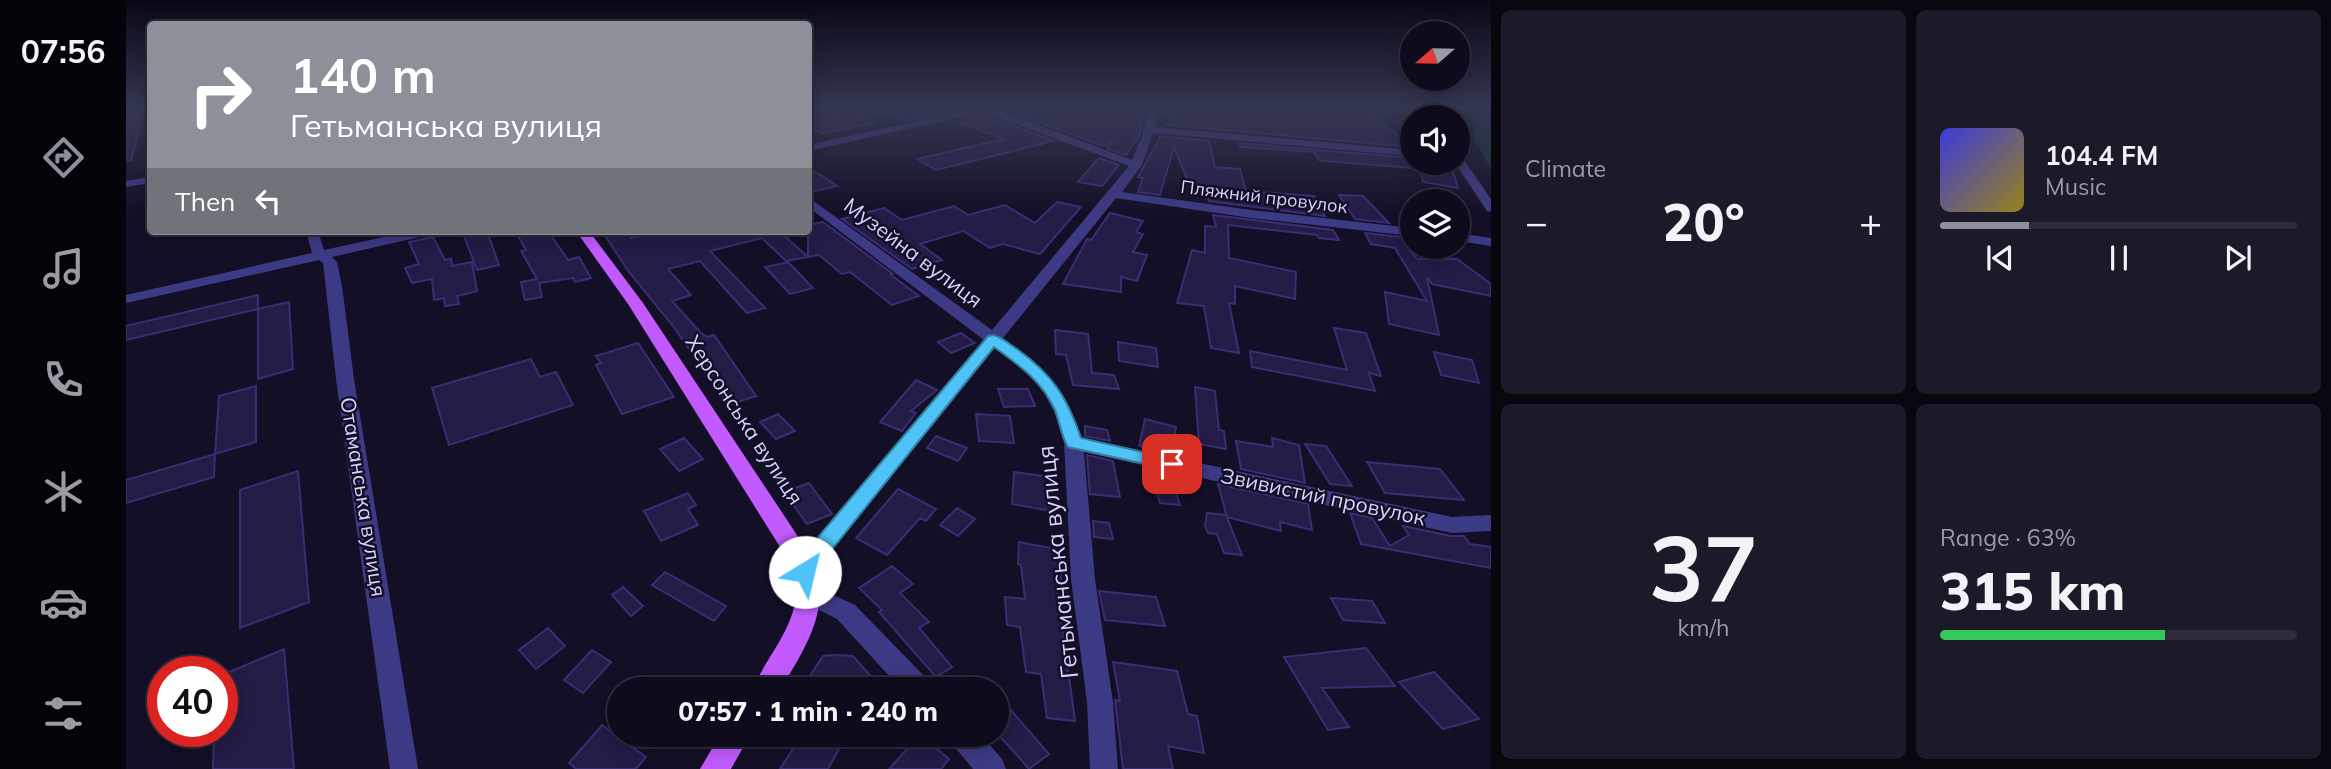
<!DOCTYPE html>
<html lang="en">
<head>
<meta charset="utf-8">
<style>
	:root { --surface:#0e0b1c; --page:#1c1929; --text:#f1f3f6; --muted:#9b9ba3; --line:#2e2b3b; --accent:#8c9099 }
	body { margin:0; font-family:Mulish,sans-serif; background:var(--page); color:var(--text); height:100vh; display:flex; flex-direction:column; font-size:26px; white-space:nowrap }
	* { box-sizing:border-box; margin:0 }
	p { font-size:23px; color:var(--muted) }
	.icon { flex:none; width:38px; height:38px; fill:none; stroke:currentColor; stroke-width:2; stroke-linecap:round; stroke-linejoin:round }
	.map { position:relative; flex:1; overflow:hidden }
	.panel { display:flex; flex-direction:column; gap:10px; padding:10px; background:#08060f; width:840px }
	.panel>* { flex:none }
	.banner { position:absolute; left:21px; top:21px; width:665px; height:214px; border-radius:7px; box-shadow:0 4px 18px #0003,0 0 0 2px var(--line); background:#8c9099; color:#fff; overflow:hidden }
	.needle { width:46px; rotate:250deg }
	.tools { position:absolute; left:1274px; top:21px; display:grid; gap:14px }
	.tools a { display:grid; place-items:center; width:70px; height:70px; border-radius:50%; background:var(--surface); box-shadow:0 4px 18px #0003,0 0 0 2px var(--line); font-size:35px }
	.speed { position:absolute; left:21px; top:656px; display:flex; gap:14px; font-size:35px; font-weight:700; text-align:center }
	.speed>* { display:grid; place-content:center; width:91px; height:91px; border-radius:50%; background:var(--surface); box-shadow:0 4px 18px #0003,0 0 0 2px var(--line); line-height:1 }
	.speed .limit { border:10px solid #d22; background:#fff; color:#111 }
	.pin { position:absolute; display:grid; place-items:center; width:60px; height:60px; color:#fff; margin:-30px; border-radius:14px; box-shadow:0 4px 10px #0006 }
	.me { position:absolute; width:77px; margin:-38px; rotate:36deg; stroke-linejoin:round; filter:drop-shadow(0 0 5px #0008) }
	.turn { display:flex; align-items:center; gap:24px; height:147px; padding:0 28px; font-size:32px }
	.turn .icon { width:91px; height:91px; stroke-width:2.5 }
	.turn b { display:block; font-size:49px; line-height:60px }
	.then { display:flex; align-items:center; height:66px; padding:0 28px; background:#0003; gap:14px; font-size:26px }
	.big { font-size:52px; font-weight:800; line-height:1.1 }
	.panel .card { flex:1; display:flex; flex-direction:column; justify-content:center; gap:10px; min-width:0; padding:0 24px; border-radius:10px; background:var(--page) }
	.panel .dial { align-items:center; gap:0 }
	.dial b { font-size:91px; line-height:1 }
	.song { display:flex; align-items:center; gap:21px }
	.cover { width:84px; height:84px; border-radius:10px; background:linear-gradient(135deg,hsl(240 70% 55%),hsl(50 70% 35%)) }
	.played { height:7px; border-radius:4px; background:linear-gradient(90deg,var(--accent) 25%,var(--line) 25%) }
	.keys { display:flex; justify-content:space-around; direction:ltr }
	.heat { display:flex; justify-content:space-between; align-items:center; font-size:38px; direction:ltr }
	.charge { height:10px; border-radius:5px; background:linear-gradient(90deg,#34c759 63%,var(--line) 0) }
	.panel .tiles { flex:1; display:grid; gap:10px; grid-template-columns:repeat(2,1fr) }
	.trip { position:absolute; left:481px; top:677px; width:402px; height:70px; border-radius:35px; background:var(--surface); box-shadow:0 4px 18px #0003,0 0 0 2px var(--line); font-weight:800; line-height:70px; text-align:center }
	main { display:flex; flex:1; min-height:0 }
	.dock { display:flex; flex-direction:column; width:126px; justify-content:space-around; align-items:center; background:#06040b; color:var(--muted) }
	.dock .icon { width:49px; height:49px }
	.dock .current { color:var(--accent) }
	.dock b { font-size:32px; color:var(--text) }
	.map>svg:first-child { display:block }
	.green { fill:#12302f }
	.building { fill:#241b47; stroke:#3b2d73; stroke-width:2 }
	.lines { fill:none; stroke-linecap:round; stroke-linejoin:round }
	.minor { fill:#3d3a85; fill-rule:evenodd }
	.major { fill:#c25bff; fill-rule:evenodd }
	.route { fill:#4fc3f7; stroke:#337fa1; stroke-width:2 }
	.labels { text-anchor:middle; stroke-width:5; stroke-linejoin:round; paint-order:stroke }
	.far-street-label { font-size:18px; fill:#d9d4ff; stroke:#130f26 }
	.street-label { font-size:21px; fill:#d9d4ff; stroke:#130f26 }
	.near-street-label { font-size:24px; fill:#d9d4ff; stroke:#130f26 }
</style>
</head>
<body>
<main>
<nav class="dock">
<b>07:56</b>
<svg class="icon current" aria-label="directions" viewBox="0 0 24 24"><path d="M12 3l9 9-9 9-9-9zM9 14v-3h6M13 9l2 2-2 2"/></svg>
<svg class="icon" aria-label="music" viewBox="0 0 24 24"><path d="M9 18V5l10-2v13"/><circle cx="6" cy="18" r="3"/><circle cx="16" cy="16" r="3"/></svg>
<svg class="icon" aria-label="phone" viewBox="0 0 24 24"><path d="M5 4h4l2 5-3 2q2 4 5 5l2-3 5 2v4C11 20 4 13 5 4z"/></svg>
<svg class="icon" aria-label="climate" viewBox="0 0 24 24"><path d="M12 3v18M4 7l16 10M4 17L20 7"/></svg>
<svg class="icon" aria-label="car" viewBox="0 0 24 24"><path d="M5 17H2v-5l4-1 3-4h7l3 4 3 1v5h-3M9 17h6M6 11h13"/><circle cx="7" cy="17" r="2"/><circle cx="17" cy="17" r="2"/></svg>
<svg class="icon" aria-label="filters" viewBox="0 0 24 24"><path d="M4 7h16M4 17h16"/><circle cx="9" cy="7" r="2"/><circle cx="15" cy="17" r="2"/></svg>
</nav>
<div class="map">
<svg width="1365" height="769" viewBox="0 0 1365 769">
	<rect width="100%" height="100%" fill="#130f26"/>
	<path class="green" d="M1359,114H1365V169L1348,139L1349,118Z"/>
	<path class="building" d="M752,108H841L779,121Z
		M874,108H1013L1018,114L1013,136L1000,155L981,148L987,142L977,146Z
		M1051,108L1214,110V108H1235L1282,142L1286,143V147L1041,125Z
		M702,110L707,113L726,110L749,123L696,133L682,126V113Z
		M858,115L928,141L810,170L791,159L878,139L831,121Z
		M16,117L5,161L0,160V119Z
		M1035,136L1083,141L1089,167L1114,169L1120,191L1188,196L1199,216L1083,201L1080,194L1065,189L1048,147L1034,195L1012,192L1017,178L1012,177Z
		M1113,143L1286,158V168L1199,161L1193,160L1188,152L1115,147Z
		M973,158L993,165L976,186L952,182Z
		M1294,167L1327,171L1332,188L1297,182Z
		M682,169L695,175L711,186L689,191L682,186Z
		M1213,195L1237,196L1263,223L1229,219Z
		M931,202L955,207L914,254L877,244L864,248L837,231L794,244L816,260L786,269L716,219L758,208L776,220L828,206L842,215L879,205L909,223Z
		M984,213L1017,221L1010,232L1017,234L1007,252L1021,255L1011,281L995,277V292L937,284L961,239L965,240Z
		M1087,215L1207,230L1213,240L1193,238L1191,235L1102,225L1103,258L1170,272L1169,299L1109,286V304L1103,303L1113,353L1085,348L1078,306L1051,303L1066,250L1079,253V226L1090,227Z
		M697,222L767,274L765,275L793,296L766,305L724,272L716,274L693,255L682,257V225Z
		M336,231H361L373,265L351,270Z
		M389,231H422L442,260L453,257L465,278L449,282L447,278L413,283L416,297L399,300L395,282L411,279L395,251L400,250Z
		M476,231H501L505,238L537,231H653L682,257L660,261L636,238L584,251L639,308L621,313L574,261L542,269L565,295L546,301L574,332L581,337L588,335L630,396L602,405L547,326L503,272Z
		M1239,233L1275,237L1291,259H1331L1365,284V296L1306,284L1301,277L1313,335L1263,324L1259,292L1301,301L1269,248L1245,244Z
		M307,237L319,260L325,259L326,266L346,262L351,291L331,296L333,304L319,306L318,298L308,300L306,279L286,283L279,268L293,264L283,242Z
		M662,262L687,288L664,294L639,267Z
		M132,295V309L0,340V326Z
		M163,302L167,369L132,379V309Z
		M1208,328L1240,333L1255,376L1243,373L1249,391L1126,367L1124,351L1221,370Z
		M929,330L962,334L966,373L988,375L993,389L947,385L940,355L930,354Z
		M835,333L849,343L825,353L812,342Z
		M992,342L1030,348L1032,367L993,361Z
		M512,343L548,397L496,414L470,365L475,363L470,356Z
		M1308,352L1346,360L1353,383L1315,375Z
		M405,359L414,377L430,372L447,405L323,445L306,388Z
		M790,380L811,390L785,411L790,413L776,431L754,422Z
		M130,386V442L89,454L93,396Z
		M1069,387L1089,391L1093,430L1098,431L1100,449L1073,444Z
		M872,389H902L909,406L878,407Z
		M652,414L669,431L650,439L634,422Z
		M850,414L884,416L888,443L853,441Z
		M1019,419L1050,427L1045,454L1013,446Z
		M959,426L981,430L984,441L959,436Z
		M810,436L841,448L832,461L801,448Z
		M558,438L577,459L553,471L534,449Z
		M1146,438L1173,445L1179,483L1115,469L1110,441L1147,447Z
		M1179,444L1200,446L1226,486L1204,484Z
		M89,454L88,477L0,503V480Z
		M961,455L987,461L994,497L964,494Z
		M1241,462L1314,469L1338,500L1259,493Z
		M1024,469L1044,474L1054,505L1034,503Z
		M172,471L183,602L114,628V490Z
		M888,472L924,477L926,511L886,504Z
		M683,483L706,514L681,524L658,492Z
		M1092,484L1182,504L1186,530L1154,522L1155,531L1101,517Z
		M772,489L810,509L800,521L794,518L761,555L730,538Z
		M562,493L570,505L562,509L572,525L535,541L518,511Z
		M831,508L849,519L832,536L814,525Z
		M1081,513L1100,515L1116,555L1098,553L1091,534L1082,533L1079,526Z
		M1224,513L1246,518L1264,546L1283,535L1277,526L1325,536H1338L1344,544L1365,547V568L1235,544Z
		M967,521L983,523L987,539L968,537Z
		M893,542L935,550V590L940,591L946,633L937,632L949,721L921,718L915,674L900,672L894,627L881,625L879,597L899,599L895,565L892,564Z
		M766,566L787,584L774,593L803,622L793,628L826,667L810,677L753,612L756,610L733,588Z
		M539,572L600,606L588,621L526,585Z
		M497,587L517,606L505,616L486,595Z
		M973,591L1030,597L1039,626L979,620Z
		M1205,598L1246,601L1259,623L1217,620Z
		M422,628L439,646L410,669L393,650Z
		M1240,648L1269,686L1196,688L1223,727L1202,730L1158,657Z
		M158,649L168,769H87L88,732H96V675Z
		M466,650L485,662L457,693L438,680Z
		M708,655L727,656L757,690H702L682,679L697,656Z
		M987,662L1051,671L1062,714L1071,716L1078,753L1042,746L1047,769H997L989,700L994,701Z
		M1308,672L1353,719L1317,729L1273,682Z
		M881,706L923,754L903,769L872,734V712Z
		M476,725L520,757L510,769H450L443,763Z
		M676,735H721L702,769H654Z
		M794,735L823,759L815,769H763Z"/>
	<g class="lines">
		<path class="minor" d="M24,108V112L0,116V110Z
			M852,108H867L1006,160L1016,137L1022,108H1031L1029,127L1286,150V156L1027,133L1016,165L996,192L1125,210L1286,228V236L1125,218L990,198L877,338C921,371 937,385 956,438L1326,517L1365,515V531L1326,533L958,452L969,579L987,702L992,769H964L961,702L945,579L938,443L928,411L916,389L903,374L869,348L708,548C698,562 690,585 671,579L667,572L692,536L858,340L682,207V197L866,330L1003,166L858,112L682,151V145Z
			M1276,108H1286L1296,117L1286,118Z
			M1332,156L1336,157L1365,199V212L1361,211L1329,163H1332Z
			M24,177V183L0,187V181Z
			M180,231H192L198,250L285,231H308L307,234L206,257L211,262L216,286L228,379L292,769H264L210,379L197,263L193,260L0,303V295L186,253Z
			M1332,233L1365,238V246L1332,241Z
			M683,584L729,605L803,681L807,690H776L711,619L675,601L671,594L675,587Z
			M823,735H855L876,759L880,769H847L827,745Z"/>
		<path class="major" d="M450,231H463L517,303L669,532C676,545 686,557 690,571C704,613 675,655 654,690H626C645,647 685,613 664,563L502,304Z
			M594,735H624L605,769H574Z"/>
	</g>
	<linearGradient id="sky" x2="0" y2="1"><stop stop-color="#0a0815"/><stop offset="0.5" stop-color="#333752"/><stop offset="1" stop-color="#333752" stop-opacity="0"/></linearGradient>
	<rect width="1365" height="215" fill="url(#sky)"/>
	<path class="route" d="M867,335C876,337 883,344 891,349C927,375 941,397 955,438L1052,460L1055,464L1052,469L1046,470L942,447C935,436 934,422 929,410C916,381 893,365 868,347L707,548C698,561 689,584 671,578L668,572L693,536L862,336Z"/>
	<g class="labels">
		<g class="far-street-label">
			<text transform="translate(1138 197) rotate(7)" y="6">Пляжний провулок</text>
		</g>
		<g class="street-label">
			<text transform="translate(787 253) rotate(37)" y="7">Музейна вулиця</text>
			<text transform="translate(618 420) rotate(57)" y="7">Херсонська вулиця</text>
			<text transform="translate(237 497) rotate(81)" y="7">Отаманська вулиця</text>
			<text transform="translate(1197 497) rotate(12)" y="7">Звивистий провулок</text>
		</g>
		<g class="near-street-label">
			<text transform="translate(932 562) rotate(-96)" y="8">Гетьманська вулиця</text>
		</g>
	</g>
</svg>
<div class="tools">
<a><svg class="needle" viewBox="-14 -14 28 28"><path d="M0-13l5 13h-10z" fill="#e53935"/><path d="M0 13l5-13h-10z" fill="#9b9ba3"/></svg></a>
<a><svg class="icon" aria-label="sound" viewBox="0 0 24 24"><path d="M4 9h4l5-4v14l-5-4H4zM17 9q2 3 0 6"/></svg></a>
<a><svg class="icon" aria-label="layers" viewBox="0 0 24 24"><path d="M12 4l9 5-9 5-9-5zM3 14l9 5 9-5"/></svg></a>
</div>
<div class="speed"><div class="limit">40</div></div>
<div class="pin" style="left:1046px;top:464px;background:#d93025"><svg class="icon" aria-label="arrive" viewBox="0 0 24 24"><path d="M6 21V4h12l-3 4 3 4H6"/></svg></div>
<svg class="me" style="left:679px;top:572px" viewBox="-20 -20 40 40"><circle r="19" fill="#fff"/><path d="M0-13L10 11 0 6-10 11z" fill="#4fc3f7"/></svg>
<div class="trip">07:57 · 1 min · 240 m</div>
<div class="banner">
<div class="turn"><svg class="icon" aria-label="right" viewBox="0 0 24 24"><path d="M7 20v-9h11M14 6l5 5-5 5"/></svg><div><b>140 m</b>Гетьманська вулиця</div></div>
<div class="then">Then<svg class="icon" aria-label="left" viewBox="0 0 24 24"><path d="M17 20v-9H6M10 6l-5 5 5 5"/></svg></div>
</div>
</div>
<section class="panel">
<div class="tiles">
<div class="card"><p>Climate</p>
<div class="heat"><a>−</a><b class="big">20°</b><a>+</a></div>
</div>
<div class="card">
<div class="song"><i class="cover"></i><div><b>104.4 FM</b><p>Music</p></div></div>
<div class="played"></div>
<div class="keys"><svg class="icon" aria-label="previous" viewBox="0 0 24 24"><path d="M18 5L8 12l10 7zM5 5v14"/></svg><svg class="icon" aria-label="pause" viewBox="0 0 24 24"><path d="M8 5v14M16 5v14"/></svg><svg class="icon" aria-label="next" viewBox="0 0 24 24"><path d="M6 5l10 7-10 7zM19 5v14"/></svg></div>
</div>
<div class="card dial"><b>37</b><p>km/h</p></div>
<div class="card"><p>Range · 63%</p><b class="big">315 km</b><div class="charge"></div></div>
</div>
</section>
</main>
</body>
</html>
